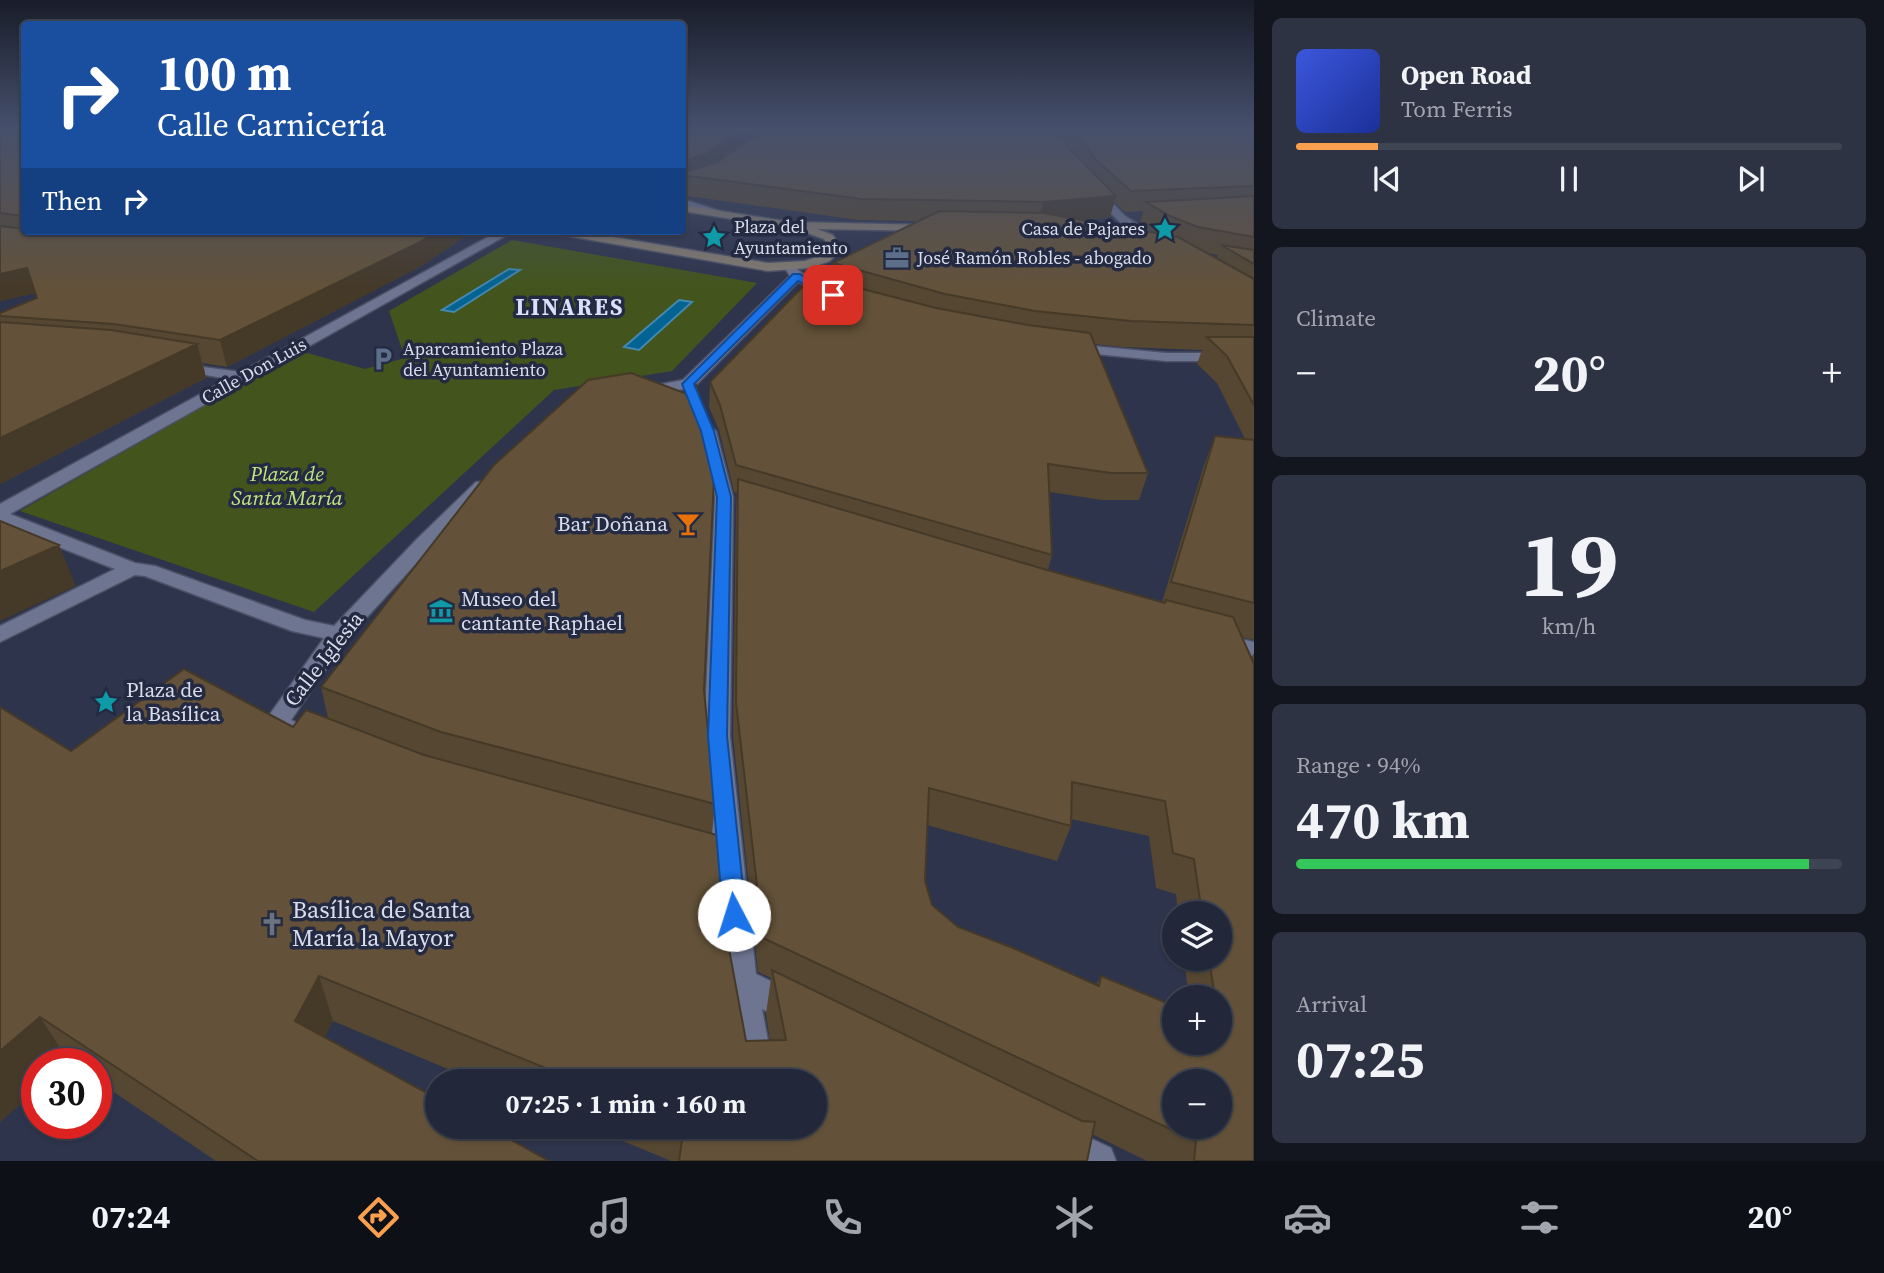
<!DOCTYPE html>
<html lang="en">
<head>
<meta charset="utf-8">
<style>
	:root { --surface:#222739; --page:#2e3344; --text:#f1f3f6; --muted:#a2a5ae; --line:#3f4453; --accent:#fa9f4e }
	body { margin:0; font-family:"Source Serif 4",serif; background:var(--page); color:var(--text); height:100vh; display:flex; flex-direction:column; font-size:26px; white-space:nowrap }
	* { box-sizing:border-box; margin:0 }
	p { font-size:23px; color:var(--muted) }
	.icon { flex:none; width:38px; height:38px; fill:none; stroke:currentColor; stroke-width:2; stroke-linecap:round; stroke-linejoin:round }
	.map { position:relative; flex:1; overflow:hidden }
	.details { display:flex; flex-direction:column; gap:18px; padding:18px; background:#13151f; width:630px }
	.details>* { flex:none }
	.hud { position:absolute; left:21px; top:21px; width:665px; height:214px; border-radius:7px; box-shadow:0 2px 5px #0004,0 0 0 2px var(--line); background:#1a4fa0; color:#fff; overflow:hidden }
	.controls { position:absolute; left:1162px; top:901px; display:grid; gap:14px }
	.controls a { display:grid; place-items:center; width:70px; height:70px; border-radius:50%; background:var(--surface); box-shadow:0 2px 5px #0004,0 0 0 2px var(--line); font-size:35px }
	.speed { position:absolute; left:21px; top:1048px; display:flex; gap:14px; font-size:35px; font-weight:700; text-align:center }
	.speed>* { display:grid; place-content:center; width:91px; height:91px; border-radius:50%; background:var(--surface); box-shadow:0 2px 5px #0004,0 0 0 2px var(--line); line-height:1 }
	.speed .limit { border:10px solid #d22; background:#fff; color:#111 }
	.pin { position:absolute; display:grid; place-items:center; width:60px; height:60px; color:#fff; margin:-30px; border-radius:14px; box-shadow:0 4px 10px #0006 }
	.me { position:absolute; width:77px; margin:-38px; rotate:355deg; stroke-linejoin:round; filter:drop-shadow(0 0 5px #0008) }
	.turn { display:flex; align-items:center; gap:24px; height:147px; padding:0 21px; font-size:32px }
	.turn .icon { width:91px; height:91px; stroke-width:2.5 }
	.turn b { display:block; font-size:49px; line-height:60px }
	.then { display:flex; align-items:center; height:66px; padding:0 21px; background:#0003; gap:14px; font-size:26px }
	.big { font-size:52px; font-weight:700; line-height:1.1 }
	.details .widget { flex:1; display:flex; flex-direction:column; justify-content:center; gap:10px; min-width:0; padding:0 24px; border-radius:10px; background:var(--page) }
	.details .dial { align-items:center; gap:0 }
	.dial b { font-size:91px; line-height:1 }
	.song { display:flex; align-items:center; gap:21px }
	.cover { width:84px; height:84px; border-radius:10px; background:linear-gradient(135deg,hsl(230 70% 55%),hsl(230 70% 35%)) }
	.played { height:7px; border-radius:4px; background:linear-gradient(90deg,var(--accent) 15%,var(--line) 15%) }
	.keys { display:flex; justify-content:space-around; direction:ltr }
	.heat { display:flex; justify-content:space-between; align-items:center; font-size:38px; direction:ltr }
	.charge { height:10px; border-radius:5px; background:linear-gradient(90deg,#34c759 94%,var(--line) 0) }
	.trip { position:absolute; left:425px; top:1069px; width:402px; height:70px; border-radius:35px; background:var(--surface); box-shadow:0 2px 5px #0004,0 0 0 2px var(--line); font-weight:700; line-height:70px; text-align:center }
	.tabs { display:flex; height:112px; justify-content:space-around; align-items:center; background:#0e1017; color:var(--muted) }
	.tabs .icon { width:49px; height:49px }
	.tabs .on { color:var(--accent) }
	.tabs b { font-size:32px; color:var(--text) }
	main { display:flex; flex:1; min-height:0 }
	.map>svg:first-child { display:block }
	.green { fill:#43551c }
	.water { fill:#036493; stroke:#4388ae; stroke-width:2 }
	.lines { fill:none; stroke-linecap:round; stroke-linejoin:round }
	.street-casing { stroke:#4c5166; stroke-width:3 }
	.secondary-casing { stroke:#4c5166; stroke-width:3 }
	.street { fill:#6e7591; fill-rule:evenodd }
	.secondary { fill:#857c72; fill-rule:evenodd }
	.wall { fill:#554731; fill-rule:evenodd }
	.shaded-wall { fill:#453928 }
	.building { fill:#635239; stroke:#453928; stroke-width:2; fill-rule:evenodd }
	.route { fill:#1a73e8; stroke:#114b97; stroke-width:2 }
	.labels { text-anchor:middle; stroke-width:7; stroke-linejoin:round; paint-order:stroke }
	.far-poi-label { font-size:18px; fill:#d8ddec; stroke:#242a42; text-anchor:start }
	.far-street-label { font-size:18px; fill:#d8ddec; stroke:#242a42 }
	.park-label { font-size:21px; font-style:italic; fill:#c2e67e; stroke:#242a42 }
	.poi-label { font-size:21px; fill:#d8ddec; stroke:#242a42; text-anchor:start }
	.street-label { font-size:21px; fill:#d8ddec; stroke:#242a42 }
	.far-district-label { font-size:23px; font-weight:bold; letter-spacing:2px; fill:#dae1fb; stroke:#242a42 }
	.near-poi-label { font-size:24px; fill:#d8ddec; stroke:#242a42; text-anchor:start }
</style>
</head>
<body>
<main>
<div class="map">
<svg width="1254" height="1161" viewBox="0 0 1254 1161">
	<rect width="100%" height="100%" fill="#2e344c"/>
	<path class="green" d="M512,240L757,283L672,371L554,390L314,612L20,511L300,351L365,369L405,358L389,311Z"/>
	<path class="water" d="M509,269L520,270L454,312L442,310Z
		M679,300L692,302L639,350L624,347Z"/>
	<g class="lines">
		<g class="street-casing">
			<path id="street" d="M1088,186H1096L1125,216L1166,242V248C1144,250 1103,206 1088,190Z
				M682,199L720,211L722,213L716,216L682,206Z
				M499,231H514L10,514L135,563L155,566L305,620L334,626L418,538L476,482H490L492,486L490,490L432,546L347,639L291,720L304,726L308,732L304,738C291,742 270,736 263,724L324,638L292,631L145,576L135,575L0,642V626L115,569L0,524V504L228,379L172,369L169,366L172,363L241,372Z
				M790,263L802,273L839,294L832,298L827,297L798,282L694,387L642,397L636,395L634,392L636,389L683,380L790,276L784,267Z
				M1071,344L1166,353H1254V361H1166L1066,351L1064,348L1066,345Z
				M708,426L716,431L733,497L730,736L756,974L804,997L808,1008L804,1019L792,1023L762,1009L776,1082H742L725,982L716,878L685,868L681,860L685,852L695,848L714,854L704,736L715,497L700,431Z
				M1219,634L1254,642V658L1211,646L1208,641L1211,636Z
				M1062,1125L1111,1148L1116,1161H1059L1049,1156L1044,1143L1049,1130Z"/>
		</g>
		<g class="secondary-casing">
			<path id="secondary" d="M682,205L791,222L934,225L940,228L934,231L817,229L833,235L841,249L830,261L810,268L768,271L557,234L551,231H577L768,263L805,261L822,255L829,248L824,239L799,230L682,211Z"/>
		</g>
		<use href="#street" class="street"/>
		<use href="#secondary" class="secondary"/>
	</g>
	<path class="wall" d="M0,129H24V231H473L423,265L227,367L203,363L206,378L0,484V313L37,298L35,293L0,301Z
		M682,129H1254V640L1242,637L1251,658L1254,653V1161H1147L1092,1134L1087,1161H671L589,1127H816V1082H479L333,1021L324,1037L549,1161H216L96,1080V1064H73L68,1060L64,1064H37V1089L0,1122V707L71,751L293,727L328,718L321,687L704,690L715,804L712,834L727,938L746,1041H770L766,1014L771,978L758,972L733,736L736,510L737,493L734,492L719,430L709,407L710,382L831,279L833,263L918,221L858,220L682,195ZM1114,202L1125,212L1143,211L1140,223L1154,232L1083,220L1110,217ZM1208,253L1218,255L1217,258ZM1094,344L1123,347L1202,350L1197,364L1217,383L1245,439L1215,436L1204,465L1162,602L1048,570L1052,555L1050,492L1102,500H1139L1148,473ZM1071,819L1149,836L1156,888L1176,894L1178,914H1220V959H1184L1189,998H1220V1043L1101,976L1096,985L958,927L932,905L925,881L927,825L1057,861L1071,826Z"/>
	<path class="shaded-wall" d="M744,129H769L705,174L682,175V162Z
		M1116,196L1110,217L1038,223L1043,202Z
		M76,231H236L80,244Z
		M437,231H473L423,265L227,367L220,340Z
		M27,268L36,293L0,301V274Z
		M197,344L206,378L0,484V438Z
		M59,545L76,586L0,621V571Z
		M319,976L333,1021L311,1065L295,1021Z
		M40,1017L68,1060L64,1064H37V1089L0,1122V1051Z"/>
	<path class="building" d="M0,129H24V216L0,213Z
		M682,129H744L706,154L682,162Z
		M764,129H1056L1071,150L1116,196L1043,202L861,199L682,175V173L717,162Z
		M1073,129H1254V186L1131,191L1096,160Z
		M1254,196V237L1198,227L1170,216L1146,202Z
		M939,211L1043,213L1178,237L1254,279V325L1131,321L1035,311L945,294L833,263Z
		M0,226L24,229V231H41L73,235L116,231H437L420,242L220,340L114,324L0,316V313L37,298L27,268L0,274Z
		M1221,245L1254,250V264Z
		M816,273L855,287L936,308L1028,325L1090,333L1148,473H1111L1048,464L1052,555L736,465L720,405L710,382Z
		M0,322L111,330L197,344L0,438Z
		M1207,337H1254V405L1227,356Z
		M631,373L687,394L696,385L715,457L704,690L715,804L441,732L321,687L494,465L588,380Z
		M1215,436L1254,440V603L1171,582Z
		M738,479L1047,570L1165,603L1166,600L1233,617L1254,664V1161H1194L1196,1141L763,938L736,702ZM1072,782L1165,801L1173,853L1194,859L1202,914H1220V959H1209L1215,998H1220V1043H1174V1006L1101,976L1099,986L1013,948L958,927L932,905L925,881L929,788L1071,826ZM1174,1082H1220V1127H1174Z
		M0,521L59,545L0,571Z
		M184,669L293,727L306,710L424,755L717,835L727,938L746,1041L786,1040L772,970L1082,1121L1095,1122L1087,1161H679L684,1127H816V1082H580L319,976L295,1021L438,1099V1127H488L549,1161H258L40,1017L0,1051V707L71,751Z"/>
	<linearGradient id="sky" x2="0" y2="1"><stop stop-color="#191d2a"/><stop offset="0.44" stop-color="#46506c"/><stop offset="1" stop-color="#46506c" stop-opacity="0"/></linearGradient>
	<rect width="1254" height="291" fill="url(#sky)"/>
	<path class="route" d="M793,274H800L838,295L829,297L798,281L694,384L714,431L731,497L727,736L746,915L743,922L734,925L726,922L723,915L708,736L717,497L701,431L682,384Z"/>
	<defs>
		<g id="sight-bare" transform="scale(1.89)"><path d="M0-6L1.8-2.2L6-1.7L2.9 1.2L3.7 5.4L0 3.3L-3.7 5.4L-2.9 1.2L-6-1.7L-1.8-2.2Z" fill="#0f9aa8" stroke="#242a42" stroke-width="2.5" paint-order="stroke"/></g>
		<g id="office-bare" transform="scale(1.89)"><path d="M-6-3h4V-5.5h4V-3h4V5H-6ZM-1-4.5V-3h2v-1.5ZM-6 0V1H6V0Z" fill="#5c6f8a" stroke="#242a42" stroke-width="2.5" paint-order="stroke"/></g>
		<g id="parking-bare" transform="scale(1.89)"><path d="M-3.5-5.5H1a3.5 3.5 0 0 1 0 7H-1V5.5H-3.5ZM-1-3.4V-.6H.8a1.4 1.4 0 0 0 0-2.8Z" fill="#5c6f8a" stroke="#242a42" stroke-width="2.5" paint-order="stroke"/></g>
		<g id="bar-bare" transform="scale(1.89)"><path d="M-6-5H6L.8 .8V4.5H3.5V6h-7V4.5H-.8V.8Z" fill="#e8710a" stroke="#242a42" stroke-width="2.5" paint-order="stroke"/></g>
		<g id="museum-bare" transform="scale(1.89)"><path d="M0-6L6-3V-2H-6V-3ZM-5-1h2V3h-2ZM-1-1h2V3h-2ZM3-1h2V3H3ZM-6 4H6V6H-6Z" fill="#0f9aa8" stroke="#242a42" stroke-width="2.5" paint-order="stroke"/></g>
		<g id="church-bare" transform="scale(1.89)"><path d="M-1.2-6h2.4v3.5h3.3v2.4h-3.3V6h-2.4V-.1h-3.3v-2.4h3.3Z" fill="#6b7280" stroke="#242a42" stroke-width="2.5" paint-order="stroke"/></g>
	</defs>
	<g fill-rule="evenodd">
		<use href="#sight-bare" x="1165" y="229"/>
		<use href="#sight-bare" x="714" y="237"/>
		<use href="#office-bare" x="897" y="258"/>
		<use href="#parking-bare" x="383" y="359"/>
		<use href="#bar-bare" x="688" y="524"/>
		<use href="#museum-bare" x="441" y="611"/>
		<use href="#sight-bare" x="106" y="702"/>
		<use href="#church-bare" x="272" y="924"/>
	</g>
	<g class="labels">
		<g class="far-poi-label">
			<text x="734" y="233">Plaza del<tspan x="734" dy="21">Ayuntamiento</tspan></text>
			<text x="1145" y="235" text-anchor="end">Casa de Pajares</text>
			<text x="917" y="264">José Ramón Robles - abogado</text>
			<text x="403" y="355">Aparcamiento Plaza<tspan x="403" dy="21">del Ayuntamiento</tspan></text>
		</g>
		<g class="far-street-label">
			<text transform="translate(254 371) rotate(-29)" y="6">Calle Don Luis</text>
		</g>
		<g class="park-label">
			<text x="287" y="481">Plaza de<tspan x="287" dy="24">Santa María</tspan></text>
		</g>
		<g class="poi-label">
			<text x="668" y="531" text-anchor="end">Bar Doñana</text>
			<text x="461" y="606">Museo del<tspan x="461" dy="24">cantante Raphael</tspan></text>
			<text x="126" y="697">Plaza de<tspan x="126" dy="24">la Basílica</tspan></text>
		</g>
		<g class="street-label">
			<text transform="translate(324 659) rotate(-52)" y="7">Calle Iglesia</text>
		</g>
		<g class="far-district-label">
			<text x="570" y="315">LINARES</text>
		</g>
		<g class="near-poi-label">
			<text x="292" y="918">Basílica de Santa<tspan x="292" dy="28">María la Mayor</tspan></text>
		</g>
	</g>
</svg>
<div class="controls">
<a><svg class="icon" aria-label="layers" viewBox="0 0 24 24"><path d="M12 4l9 5-9 5-9-5zM3 14l9 5 9-5"/></svg></a>
<a>+</a>
<a>−</a>
</div>
<div class="speed"><div class="limit">30</div></div>
<div class="pin" style="left:833px;top:295px;background:#d93025"><svg class="icon" aria-label="arrive" viewBox="0 0 24 24"><path d="M6 21V4h12l-3 4 3 4H6"/></svg></div>
<svg class="me" style="left:734px;top:915px" viewBox="-20 -20 40 40"><circle r="19" fill="#fff"/><path d="M0-13L10 11 0 6-10 11z" fill="#1a73e8"/></svg>
<div class="trip">07:25 · 1 min · 160 m</div>
<div class="hud">
<div class="turn"><svg class="icon" aria-label="right" viewBox="0 0 24 24"><path d="M7 20v-9h11M14 6l5 5-5 5"/></svg><div><b>100 m</b>Calle Carnicería</div></div>
<div class="then">Then<svg class="icon" aria-label="right" viewBox="0 0 24 24"><path d="M7 20v-9h11M14 6l5 5-5 5"/></svg></div>
</div>
</div>
<section class="details">
<div class="widget">
<div class="song"><i class="cover"></i><div><b>Open Road</b><p>Tom Ferris</p></div></div>
<div class="played"></div>
<div class="keys"><svg class="icon" aria-label="previous" viewBox="0 0 24 24"><path d="M18 5L8 12l10 7zM5 5v14"/></svg><svg class="icon" aria-label="pause" viewBox="0 0 24 24"><path d="M8 5v14M16 5v14"/></svg><svg class="icon" aria-label="next" viewBox="0 0 24 24"><path d="M6 5l10 7-10 7zM19 5v14"/></svg></div>
</div>
<div class="widget"><p>Climate</p>
<div class="heat"><a>−</a><b class="big">20°</b><a>+</a></div>
</div>
<div class="widget dial"><b>19</b><p>km/h</p></div>
<div class="widget"><p>Range · 94%</p><b class="big">470 km</b><div class="charge"></div></div>
<div class="widget"><p>Arrival</p><b class="big">07:25</b></div>
</section>
</main>
<nav class="tabs">
<b>07:24</b>
<svg class="icon on" aria-label="directions" viewBox="0 0 24 24"><path d="M12 3l9 9-9 9-9-9zM9 14v-3h6M13 9l2 2-2 2"/></svg>
<svg class="icon" aria-label="music" viewBox="0 0 24 24"><path d="M9 18V5l10-2v13"/><circle cx="6" cy="18" r="3"/><circle cx="16" cy="16" r="3"/></svg>
<svg class="icon" aria-label="phone" viewBox="0 0 24 24"><path d="M5 4h4l2 5-3 2q2 4 5 5l2-3 5 2v4C11 20 4 13 5 4z"/></svg>
<svg class="icon" aria-label="climate" viewBox="0 0 24 24"><path d="M12 3v18M4 7l16 10M4 17L20 7"/></svg>
<svg class="icon" aria-label="car" viewBox="0 0 24 24"><path d="M5 17H2v-5l4-1 3-4h7l3 4 3 1v5h-3M9 17h6M6 11h13"/><circle cx="7" cy="17" r="2"/><circle cx="17" cy="17" r="2"/></svg>
<svg class="icon" aria-label="filters" viewBox="0 0 24 24"><path d="M4 7h16M4 17h16"/><circle cx="9" cy="7" r="2"/><circle cx="15" cy="17" r="2"/></svg>
<b>20°</b>
</nav>
</body>
</html>
